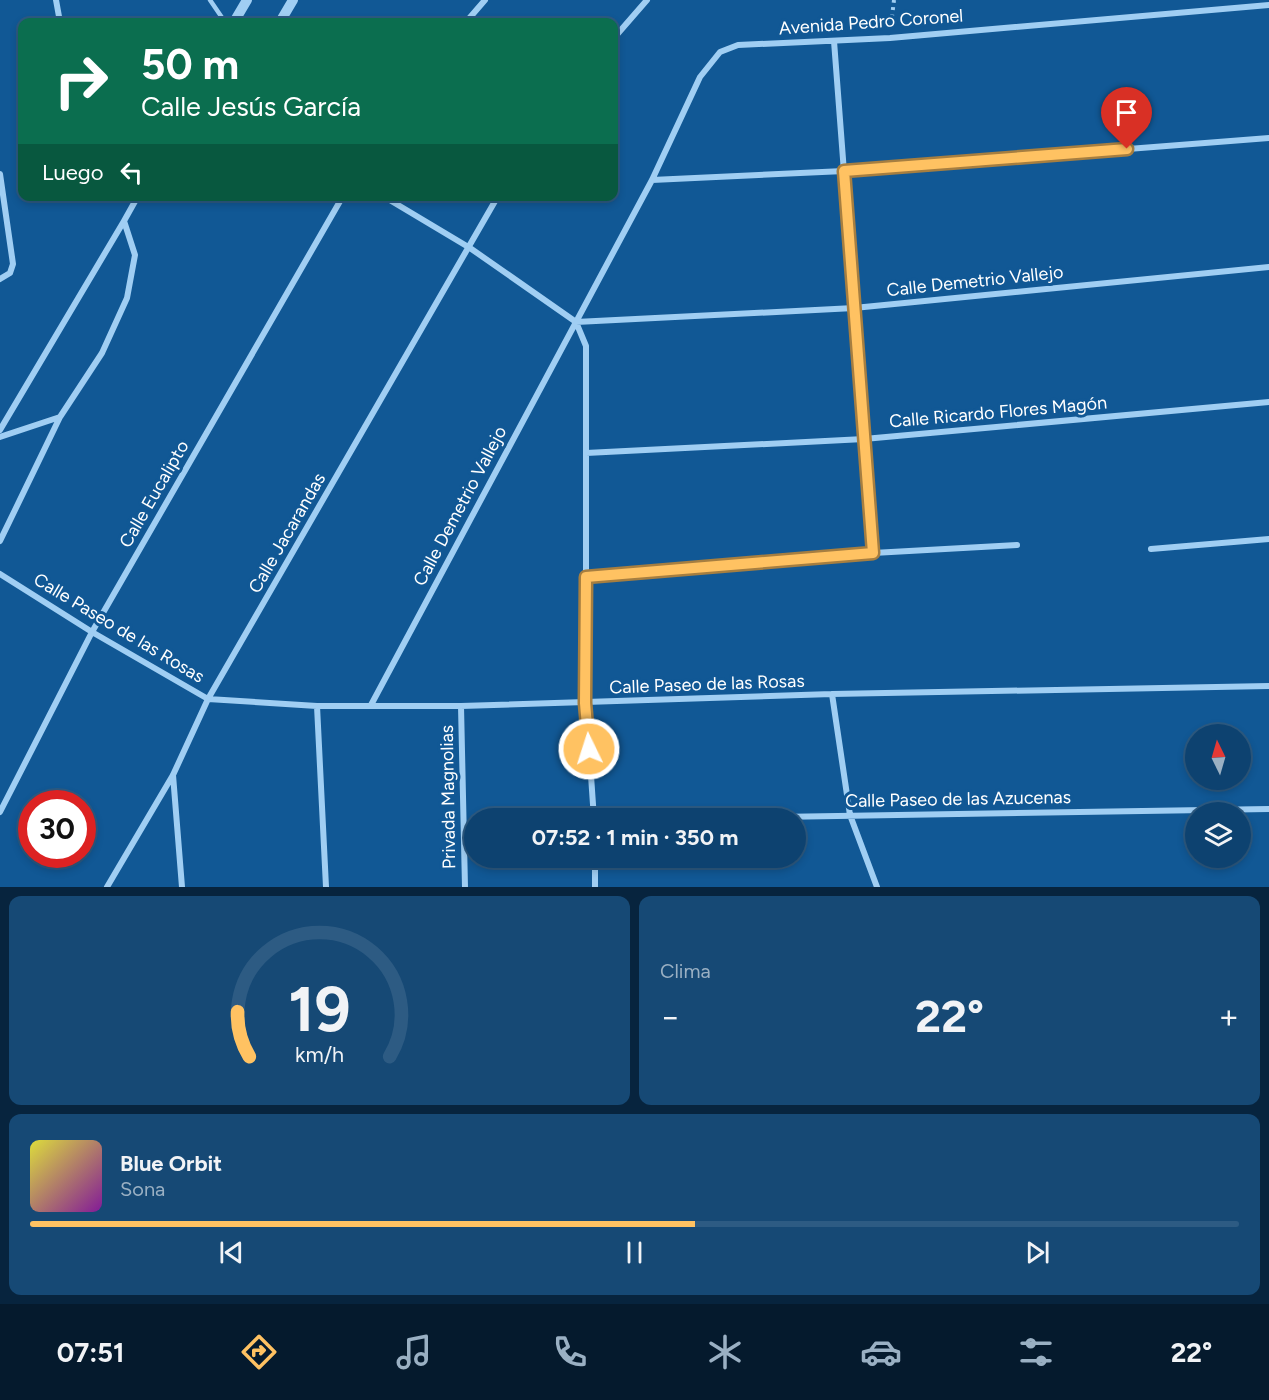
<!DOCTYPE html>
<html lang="es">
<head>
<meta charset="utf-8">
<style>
	:root { --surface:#0d4270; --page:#164975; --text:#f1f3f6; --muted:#9ab0c3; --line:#2d5b83; --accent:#ffc262 }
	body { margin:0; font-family:Figtree,sans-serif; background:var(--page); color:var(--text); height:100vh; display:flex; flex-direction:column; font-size:22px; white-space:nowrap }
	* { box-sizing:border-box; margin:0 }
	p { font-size:20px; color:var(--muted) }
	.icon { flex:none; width:33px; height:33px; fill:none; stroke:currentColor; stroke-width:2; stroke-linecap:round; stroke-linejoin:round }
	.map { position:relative; height:887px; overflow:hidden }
	.panel { display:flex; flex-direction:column; gap:9px; padding:9px; background:#07243e; flex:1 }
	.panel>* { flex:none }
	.banner { position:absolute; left:18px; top:18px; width:600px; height:183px; border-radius:12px; box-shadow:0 3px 9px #0003,0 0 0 2px var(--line); background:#0b6e4f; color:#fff; overflow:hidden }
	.needle { width:39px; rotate:355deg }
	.tools { position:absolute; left:1185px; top:724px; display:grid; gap:12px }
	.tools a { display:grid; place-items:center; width:66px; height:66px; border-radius:50%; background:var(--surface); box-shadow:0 3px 9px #0003,0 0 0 2px var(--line); font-size:30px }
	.speed { position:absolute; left:18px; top:790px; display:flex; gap:12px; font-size:30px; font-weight:700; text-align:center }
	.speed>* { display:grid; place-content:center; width:78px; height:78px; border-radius:50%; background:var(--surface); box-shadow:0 3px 9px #0003,0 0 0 2px var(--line); line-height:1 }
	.speed .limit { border:9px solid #d22; background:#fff; color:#111 }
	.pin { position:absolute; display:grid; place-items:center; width:51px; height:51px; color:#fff; margin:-62px -26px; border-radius:50% 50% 50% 0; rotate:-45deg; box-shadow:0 0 6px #0007 }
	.pin .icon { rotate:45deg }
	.me { position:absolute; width:66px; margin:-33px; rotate:356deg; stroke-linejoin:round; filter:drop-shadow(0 0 4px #0008) }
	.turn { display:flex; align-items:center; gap:21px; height:126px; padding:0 24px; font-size:27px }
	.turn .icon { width:78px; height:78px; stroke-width:2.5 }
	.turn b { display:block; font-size:42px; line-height:51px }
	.then { display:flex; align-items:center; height:57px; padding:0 24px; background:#0003; gap:12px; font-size:22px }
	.big { font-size:45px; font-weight:700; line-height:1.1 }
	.panel .card { flex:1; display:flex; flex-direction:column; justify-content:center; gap:9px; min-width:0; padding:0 21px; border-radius:12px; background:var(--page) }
	.panel .dial { align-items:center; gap:0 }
	.dial svg { height:156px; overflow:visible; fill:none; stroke:var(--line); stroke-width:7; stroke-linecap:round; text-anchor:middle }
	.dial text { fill:var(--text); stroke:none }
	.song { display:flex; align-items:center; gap:18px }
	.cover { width:72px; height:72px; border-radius:9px; background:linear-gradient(135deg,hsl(60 70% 55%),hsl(290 70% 35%)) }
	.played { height:6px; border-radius:3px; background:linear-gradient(90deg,var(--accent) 55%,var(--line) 55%) }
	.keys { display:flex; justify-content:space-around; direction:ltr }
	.heat { display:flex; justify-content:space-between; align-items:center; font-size:33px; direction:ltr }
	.panel .tiles { flex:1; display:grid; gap:9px; grid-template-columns:1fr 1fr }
	.card:last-child { grid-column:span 2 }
	.trip { position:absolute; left:464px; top:808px; width:342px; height:60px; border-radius:30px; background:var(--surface); box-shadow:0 3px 9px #0003,0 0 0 2px var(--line); font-weight:700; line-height:60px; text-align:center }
	.menu { display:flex; height:96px; justify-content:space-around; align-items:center; background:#051a2d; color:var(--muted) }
	.menu .icon { width:42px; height:42px }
	.menu .active { color:var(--accent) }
	.menu b { font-size:27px; color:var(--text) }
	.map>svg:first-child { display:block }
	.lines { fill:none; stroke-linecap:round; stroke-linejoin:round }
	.path { stroke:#a0cef3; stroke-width:4; stroke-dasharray:3 4.5; stroke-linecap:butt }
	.service { stroke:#a0cef3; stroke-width:4.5 }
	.minor { stroke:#a0cef3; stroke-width:6 }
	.tertiary { stroke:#a0cef3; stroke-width:10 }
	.route-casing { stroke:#a67e40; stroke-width:15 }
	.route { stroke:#ffc262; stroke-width:10 }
	.labels { text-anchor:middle; stroke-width:6; stroke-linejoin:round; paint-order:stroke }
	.street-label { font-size:18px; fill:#fff; stroke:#115895 }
</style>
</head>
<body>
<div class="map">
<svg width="1269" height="887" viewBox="0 0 1269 887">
	<rect width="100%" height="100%" fill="#115895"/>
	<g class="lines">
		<path class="path" d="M891,25L894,0"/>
		<path class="service" d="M210,0L225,22"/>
		<path class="minor" d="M56,0L60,22
			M466,22L485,0
			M614,38L647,0
			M834,41L873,553
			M0,174L13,264L10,273L0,279
			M652,180L844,171L1269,138
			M383,196L470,248L576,322L586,346V703L594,819
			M576,322L854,308L1269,267
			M0,430L124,221
			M0,437L60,417
			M586,453L864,439L1269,402
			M0,541L60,417L102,353L127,298L135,255L124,221L138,196
			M1151,549L1269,539
			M0,574L92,632L208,699L317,706H461L832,694L1269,686
			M586,577L873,553L1017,545
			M832,694L850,815L877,887
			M371,705L652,180L700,77L720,52L738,45L890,38L1269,5
			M317,706L326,887
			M461,706L465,887
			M173,775L182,887
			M0,812L92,632L343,196
			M647,819L1269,809
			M595,858V887
			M107,887L173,775L208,699L498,196"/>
		<path class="tertiary" d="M234,22L247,0
			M280,22L293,0"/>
	</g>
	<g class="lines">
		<g class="route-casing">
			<path id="route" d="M589,749L585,703L586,577L873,553L844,171L1127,149"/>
		</g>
		<use href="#route" class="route"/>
	</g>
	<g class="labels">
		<g class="street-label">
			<text transform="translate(871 22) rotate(-4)" y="6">Avenida Pedro Coronel</text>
			<text transform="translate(975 281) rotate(-6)" y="6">Calle Demetrio Vallejo</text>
			<text transform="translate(998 412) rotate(-5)" y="6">Calle Ricardo Flores Magón</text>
			<text transform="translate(154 494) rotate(-60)" y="6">Calle Eucalipto</text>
			<text transform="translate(460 506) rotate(-62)" y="6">Calle Demetrio Vallejo</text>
			<text transform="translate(287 533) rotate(-60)" y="6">Calle Jacarandas</text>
			<text transform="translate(119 628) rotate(31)" y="6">Calle Paseo de las Rosas</text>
			<text transform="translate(707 684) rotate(-2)" y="6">Calle Paseo de las Rosas</text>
			<text transform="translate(448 797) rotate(-91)" y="6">Privada Magnolias</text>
			<text transform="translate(958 799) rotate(-1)" y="6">Calle Paseo de las Azucenas</text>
		</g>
	</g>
</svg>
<div class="tools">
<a><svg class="needle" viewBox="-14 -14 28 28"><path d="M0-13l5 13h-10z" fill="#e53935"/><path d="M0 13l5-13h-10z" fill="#9ab0c3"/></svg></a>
<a><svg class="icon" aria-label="layers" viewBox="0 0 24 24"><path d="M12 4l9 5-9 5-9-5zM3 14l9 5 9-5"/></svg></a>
</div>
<div class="speed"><div class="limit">30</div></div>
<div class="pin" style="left:1127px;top:149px;background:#d93025"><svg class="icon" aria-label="arrive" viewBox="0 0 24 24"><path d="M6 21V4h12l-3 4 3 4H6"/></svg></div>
<svg class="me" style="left:589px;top:749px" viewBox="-20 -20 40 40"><circle r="17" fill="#ffc262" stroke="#fff" stroke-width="3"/><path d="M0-11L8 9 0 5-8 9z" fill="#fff"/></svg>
<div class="trip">07:52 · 1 min · 350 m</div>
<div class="banner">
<div class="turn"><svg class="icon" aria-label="right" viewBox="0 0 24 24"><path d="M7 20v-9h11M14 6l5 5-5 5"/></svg><div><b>50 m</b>Calle Jesús García</div></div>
<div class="then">Luego<svg class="icon" aria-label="left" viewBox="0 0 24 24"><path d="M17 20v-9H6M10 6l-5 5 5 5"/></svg></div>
</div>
</div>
<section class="panel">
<div class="tiles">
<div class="card dial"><svg viewBox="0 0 100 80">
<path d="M14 69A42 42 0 1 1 86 69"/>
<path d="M14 69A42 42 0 0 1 8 46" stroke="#ffc262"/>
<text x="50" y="56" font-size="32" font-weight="700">19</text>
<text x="50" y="72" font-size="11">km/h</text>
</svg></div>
<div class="card"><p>Clima</p>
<div class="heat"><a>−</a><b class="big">22°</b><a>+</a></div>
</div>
<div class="card">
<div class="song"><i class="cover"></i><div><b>Blue Orbit</b><p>Sona</p></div></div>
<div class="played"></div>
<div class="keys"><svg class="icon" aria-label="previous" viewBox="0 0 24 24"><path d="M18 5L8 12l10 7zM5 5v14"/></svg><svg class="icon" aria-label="pause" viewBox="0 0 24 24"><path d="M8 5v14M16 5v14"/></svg><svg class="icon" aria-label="next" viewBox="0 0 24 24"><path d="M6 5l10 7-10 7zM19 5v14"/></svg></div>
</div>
</div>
</section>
<nav class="menu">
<b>07:51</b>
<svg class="icon active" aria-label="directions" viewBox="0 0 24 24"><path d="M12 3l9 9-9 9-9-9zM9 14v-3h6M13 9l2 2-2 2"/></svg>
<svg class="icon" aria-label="music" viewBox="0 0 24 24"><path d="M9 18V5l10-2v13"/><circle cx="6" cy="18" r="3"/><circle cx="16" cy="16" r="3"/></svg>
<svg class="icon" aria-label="phone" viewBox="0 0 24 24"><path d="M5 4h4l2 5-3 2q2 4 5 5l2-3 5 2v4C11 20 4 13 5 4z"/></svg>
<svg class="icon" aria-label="climate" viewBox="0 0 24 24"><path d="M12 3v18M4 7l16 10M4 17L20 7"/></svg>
<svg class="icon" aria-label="car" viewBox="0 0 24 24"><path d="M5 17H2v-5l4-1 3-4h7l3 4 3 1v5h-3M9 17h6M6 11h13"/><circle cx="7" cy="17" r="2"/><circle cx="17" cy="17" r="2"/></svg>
<svg class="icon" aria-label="filters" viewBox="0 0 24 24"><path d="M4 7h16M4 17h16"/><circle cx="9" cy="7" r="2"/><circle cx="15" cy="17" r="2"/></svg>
<b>22°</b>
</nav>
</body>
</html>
